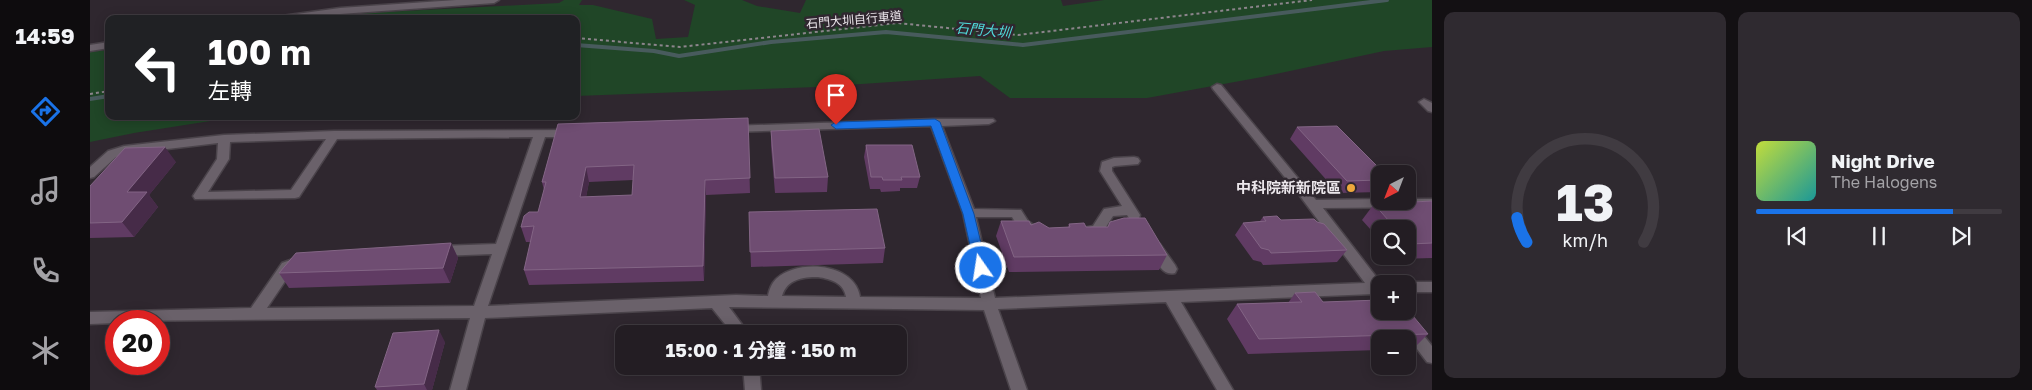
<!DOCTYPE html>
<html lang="zh-TW">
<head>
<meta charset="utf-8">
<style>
	:root { --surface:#231d23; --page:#2f2a30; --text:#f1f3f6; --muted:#a3a2a6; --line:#403b41; --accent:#1a73e8 }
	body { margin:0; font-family:"Golos Text","Noto Sans TC",sans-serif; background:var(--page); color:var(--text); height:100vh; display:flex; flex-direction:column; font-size:19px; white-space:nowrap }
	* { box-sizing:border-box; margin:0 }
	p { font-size:16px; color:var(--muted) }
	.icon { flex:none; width:28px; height:28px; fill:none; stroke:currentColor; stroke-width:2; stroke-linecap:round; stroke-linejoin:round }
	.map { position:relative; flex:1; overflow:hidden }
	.details { display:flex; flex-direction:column; gap:12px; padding:12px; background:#131013; width:600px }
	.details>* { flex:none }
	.top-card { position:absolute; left:15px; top:15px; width:475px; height:105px; border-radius:10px; box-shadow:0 2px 12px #0003,0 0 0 1px var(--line); background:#202124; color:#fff; overflow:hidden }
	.needle { width:32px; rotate:222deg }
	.fabs { position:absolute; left:1281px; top:165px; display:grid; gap:10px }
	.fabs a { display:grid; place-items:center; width:45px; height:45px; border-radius:10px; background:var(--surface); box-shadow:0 2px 12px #0003,0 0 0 1px var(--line); font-size:25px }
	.speed { position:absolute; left:15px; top:310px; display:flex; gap:10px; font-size:25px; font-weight:700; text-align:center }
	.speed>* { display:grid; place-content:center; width:65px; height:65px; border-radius:50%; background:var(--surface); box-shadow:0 2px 12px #0003,0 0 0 1px var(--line); line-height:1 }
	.speed .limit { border:8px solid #d22; background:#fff; color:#111 }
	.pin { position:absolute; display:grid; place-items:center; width:42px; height:42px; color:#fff; margin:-51px -21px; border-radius:50% 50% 50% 0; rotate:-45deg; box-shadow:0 0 5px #0007 }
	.pin .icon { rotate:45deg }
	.me { position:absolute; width:55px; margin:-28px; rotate:347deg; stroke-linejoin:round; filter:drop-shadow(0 0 4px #0008) }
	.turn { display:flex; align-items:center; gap:18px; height:105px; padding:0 20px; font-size:22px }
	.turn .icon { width:65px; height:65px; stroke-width:2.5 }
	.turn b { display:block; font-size:35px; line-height:42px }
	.details .widget { flex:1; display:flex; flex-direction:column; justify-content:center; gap:8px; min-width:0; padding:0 18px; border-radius:10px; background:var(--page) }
	.details .dial { align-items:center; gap:0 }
	.dial svg { height:130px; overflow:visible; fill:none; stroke:var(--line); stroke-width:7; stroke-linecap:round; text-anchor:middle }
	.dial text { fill:var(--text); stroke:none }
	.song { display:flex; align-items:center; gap:15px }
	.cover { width:60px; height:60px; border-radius:8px; background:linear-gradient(135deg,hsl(70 70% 55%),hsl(180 70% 35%)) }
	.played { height:5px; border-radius:2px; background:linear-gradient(90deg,var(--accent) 80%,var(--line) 80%) }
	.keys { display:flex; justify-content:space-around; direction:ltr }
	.details .tiles { flex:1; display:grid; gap:12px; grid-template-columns:repeat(2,1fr) }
	.trip { position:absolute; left:525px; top:325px; width:292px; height:50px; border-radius:10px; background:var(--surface); box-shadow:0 2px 12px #0003,0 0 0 1px var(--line); font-weight:700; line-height:50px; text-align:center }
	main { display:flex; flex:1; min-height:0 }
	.menu { display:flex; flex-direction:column; width:90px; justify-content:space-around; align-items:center; background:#0e0c0e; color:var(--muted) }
	.menu .icon { width:35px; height:35px }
	.menu .active { color:var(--accent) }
	.menu b { font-size:22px; color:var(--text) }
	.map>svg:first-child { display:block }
	.green { fill:#204627 }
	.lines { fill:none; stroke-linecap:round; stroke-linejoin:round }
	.stream { stroke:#485b5d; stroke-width:4 }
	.minor-casing { stroke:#4a434a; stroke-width:3 }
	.path { stroke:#8c858c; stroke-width:2; stroke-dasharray:3 3; stroke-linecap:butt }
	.minor { fill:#6a616a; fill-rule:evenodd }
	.wall { fill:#603b63; fill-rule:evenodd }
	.shaded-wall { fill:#462b48 }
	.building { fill:#6f4d72; stroke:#836585; fill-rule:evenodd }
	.route { fill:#1a73e8; stroke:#114b97 }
	.poi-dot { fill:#eea83c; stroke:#2f272f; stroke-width:2 }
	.labels { text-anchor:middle; stroke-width:5; stroke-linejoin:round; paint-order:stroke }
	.far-street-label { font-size:12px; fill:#ebe6eb; stroke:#2f272f }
	.far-water-label { font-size:14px; font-style:italic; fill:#50dbdc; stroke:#2f272f }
	.poi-label { font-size:15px; font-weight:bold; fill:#ebe6eb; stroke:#2f272f; text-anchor:end }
</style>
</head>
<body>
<main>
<nav class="menu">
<b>14:59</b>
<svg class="icon active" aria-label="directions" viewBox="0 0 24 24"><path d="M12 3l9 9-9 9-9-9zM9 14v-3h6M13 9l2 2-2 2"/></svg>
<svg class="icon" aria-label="music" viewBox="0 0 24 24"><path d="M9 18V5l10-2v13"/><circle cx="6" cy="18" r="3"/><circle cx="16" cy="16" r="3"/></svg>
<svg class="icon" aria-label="phone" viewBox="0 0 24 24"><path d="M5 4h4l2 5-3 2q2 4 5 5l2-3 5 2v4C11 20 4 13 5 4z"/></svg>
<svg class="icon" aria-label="climate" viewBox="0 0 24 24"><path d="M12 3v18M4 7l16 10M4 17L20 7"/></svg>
</nav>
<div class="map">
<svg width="1342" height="390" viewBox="0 0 1342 390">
	<rect width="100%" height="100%" fill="#2f272f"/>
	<path class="green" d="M474,0H492L489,5H503L562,19L566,39L598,37L605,5L594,0H652L667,6L710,13L716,0H971L973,6L1014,0H1342V47L1294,51L1172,77L1057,98H920L890,76L727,87L486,96V19H211L237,15L469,3Z
		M19,50V116H152L44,133L0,142V52Z"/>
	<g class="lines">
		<path class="stream" d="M486,45L564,51L589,56L681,42L796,32L933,45L1297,0
			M0,99L19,96"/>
		<g class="minor-casing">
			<path id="minor" d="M366,0H409L404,3L250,14L214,19H187L192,16L250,8Z
				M19,42V48L0,51V45Z
				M1127,84L1131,85L1226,200L1290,199V201H1318V199H1342V207L1233,208L1291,283L1294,284H1290V296L1283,294L1091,302L1143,390H1127L1076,302L908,309L937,390H921L894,310L639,307L659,334H643L622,308L395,318L376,390H360L380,318L26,321V323L0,324V312L161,308L192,263L203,259L208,260L210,264L208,268L202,271L177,308L384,306L402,254L350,256L345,255L343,251L345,247L350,246L406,244L443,137L247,139L209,197L205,198L105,199L103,196L127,159L128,143L35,154L26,157L4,177L0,178V167L18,151L34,146L134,135L244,131L485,130L487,133L485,136L481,137H455L398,306L646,295L678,296C679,290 682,283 686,279C708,258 765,263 770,297L891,298L873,213L841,126L641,132L635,129L641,126L845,119H903L905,121L899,124L852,126L884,209L931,210L938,221L951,231L949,234C937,238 928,227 922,217H886L905,298L1275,283L1210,196L1123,89L1122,87ZM236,139L201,190L118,192L139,159L140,142ZM728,277C741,279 754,283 756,297L692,296C697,279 713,277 728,277Z
				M1334,99L1342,103V112L1338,111L1329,102Z
				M1044,157L1048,158L1050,161L1048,164L1025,166L1022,167V171L1050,215L1049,218H1039L1037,215L1023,216L1012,233L993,237L988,235L986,232L988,229L1003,226L1014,209L1032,206L1010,171L1012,162L1024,158Z
				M1065,242L1070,244L1085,265L1087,269L1085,273C1072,277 1066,260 1060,250L1058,247L1060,244Z
				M1318,282H1342V292H1318V284H1313Z
				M1298,311H1314L1342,346V363L1337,362Z
				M653,366H669L671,390H655Z"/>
		</g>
		<path class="path" d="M486,38L590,47L807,23L928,35L1222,0
			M0,94L19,91"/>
		<use href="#minor" class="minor"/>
	</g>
	<path class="wall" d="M658,118L660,193L616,195L614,281L439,285L434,270L441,242H436L431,227L448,212L454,190L452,182L468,124ZM543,180L542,195L496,197L499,182Z
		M1207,127L1290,174V192L1248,193L1200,139Z
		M681,131L738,177L737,192L685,193L681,146Z
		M776,145L830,177L827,188H810V191L791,192L790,189H780L774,157Z
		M86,162L59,195L68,207L44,237L0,238V186Z
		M1342,201V258L1307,259L1305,256H1318V229H1290V240L1272,220L1284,204H1320L1323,202Z
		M659,212L795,248L793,263L661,267Z
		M1173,217L1191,220L1227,222L1257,250L1247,262L1173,265L1171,262L1163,260L1145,235L1153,223L1170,221Z
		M911,221L959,228L978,227L979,224L996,227L1077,255L1069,270L919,272L906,236Z
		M361,243L368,258L360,283L199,288L189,273Z
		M1205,293L1233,302L1338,334L1323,349H1318V339H1290V350L1158,354L1137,319L1147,304L1198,303Z
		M355,342L342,390H287L285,387Z"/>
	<path class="shaded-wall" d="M75,147L86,162L59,195L68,207L44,237L32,222L37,192Z
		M496,167L499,182L493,212L490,197Z
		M615,180L616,195L614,281L613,266Z
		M361,243L368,258L360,283L353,268Z
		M349,330L355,342L342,390H337L334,384Z"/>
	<path class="building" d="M658,118L660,178L615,180L613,266L434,270L444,226L431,227L434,216L439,212H448L456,182H452L468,124ZM544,165L542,195L490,197L496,167Z
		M1247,126L1295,174H1290V180L1257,181L1207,127Z
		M729,129L738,177L685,178L681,131Z
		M776,145H822L830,177H811L812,180H793L792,177H781Z
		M75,147L37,192H57L32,222L0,223V186L35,148Z
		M1342,201V243L1320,244L1318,241V229H1306L1284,204H1322L1323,202Z
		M787,209L795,248L660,252L659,212Z
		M1187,216L1191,220L1224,219L1227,222L1234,224L1257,250L1181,253L1179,250L1171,248L1153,223L1176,221L1173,217Z
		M1034,218H1055L1077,255L924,257L911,221H939L941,225L949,222L959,228L980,227L979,224L994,223L996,227H1018L1020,222Z
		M361,243L353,268L189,273L206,253Z
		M1225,292L1233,302L1290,300V311H1318V310L1338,334L1169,339L1147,304L1212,302L1205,293Z
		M349,330L334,384L285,387L303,333Z"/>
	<path class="route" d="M845,119L850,122L884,214L897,268L895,271H887L885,268L873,214L841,126L746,129L741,125L746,122Z"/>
	<circle class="poi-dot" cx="1261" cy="188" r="5"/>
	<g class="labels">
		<g class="far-street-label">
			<text transform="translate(764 20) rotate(-5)" y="4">石門大圳自行車道</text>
		</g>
		<g class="far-water-label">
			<text transform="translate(893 30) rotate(5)" y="5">石門大圳</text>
		</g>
		<g class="poi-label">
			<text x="1251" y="193">中科院新新院區</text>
		</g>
	</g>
</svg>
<div class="fabs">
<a><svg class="needle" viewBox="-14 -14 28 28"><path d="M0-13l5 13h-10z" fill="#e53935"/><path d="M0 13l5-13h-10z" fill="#a3a2a6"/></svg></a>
<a><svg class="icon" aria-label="search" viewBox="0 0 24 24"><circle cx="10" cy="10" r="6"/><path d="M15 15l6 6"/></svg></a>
<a>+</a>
<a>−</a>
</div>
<div class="speed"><div class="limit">20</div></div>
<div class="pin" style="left:746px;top:125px;background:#d93025"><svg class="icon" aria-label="arrive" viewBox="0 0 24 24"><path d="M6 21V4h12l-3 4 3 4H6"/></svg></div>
<svg class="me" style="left:891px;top:268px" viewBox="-20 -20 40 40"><circle r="17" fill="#1a73e8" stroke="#fff" stroke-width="3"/><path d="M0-11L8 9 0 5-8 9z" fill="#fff"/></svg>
<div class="trip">15:00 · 1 分鐘 · 150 m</div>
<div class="top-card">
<div class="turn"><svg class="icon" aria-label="left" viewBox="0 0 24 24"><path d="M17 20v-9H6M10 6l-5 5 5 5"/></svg><div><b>100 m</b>左轉</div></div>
</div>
</div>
<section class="details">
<div class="tiles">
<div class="widget dial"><svg viewBox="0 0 100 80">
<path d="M14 69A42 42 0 1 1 86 69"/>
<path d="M14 69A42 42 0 0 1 8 54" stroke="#1a73e8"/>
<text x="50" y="56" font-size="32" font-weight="700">13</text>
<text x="50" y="72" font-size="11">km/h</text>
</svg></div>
<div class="widget">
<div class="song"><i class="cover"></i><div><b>Night Drive</b><p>The Halogens</p></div></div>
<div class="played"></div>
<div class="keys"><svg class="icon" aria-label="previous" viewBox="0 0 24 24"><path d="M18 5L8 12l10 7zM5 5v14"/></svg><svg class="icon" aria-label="pause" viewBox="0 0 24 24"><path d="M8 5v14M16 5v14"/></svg><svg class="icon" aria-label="next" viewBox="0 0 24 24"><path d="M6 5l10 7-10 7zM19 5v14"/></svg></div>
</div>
</div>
</section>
</main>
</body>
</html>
